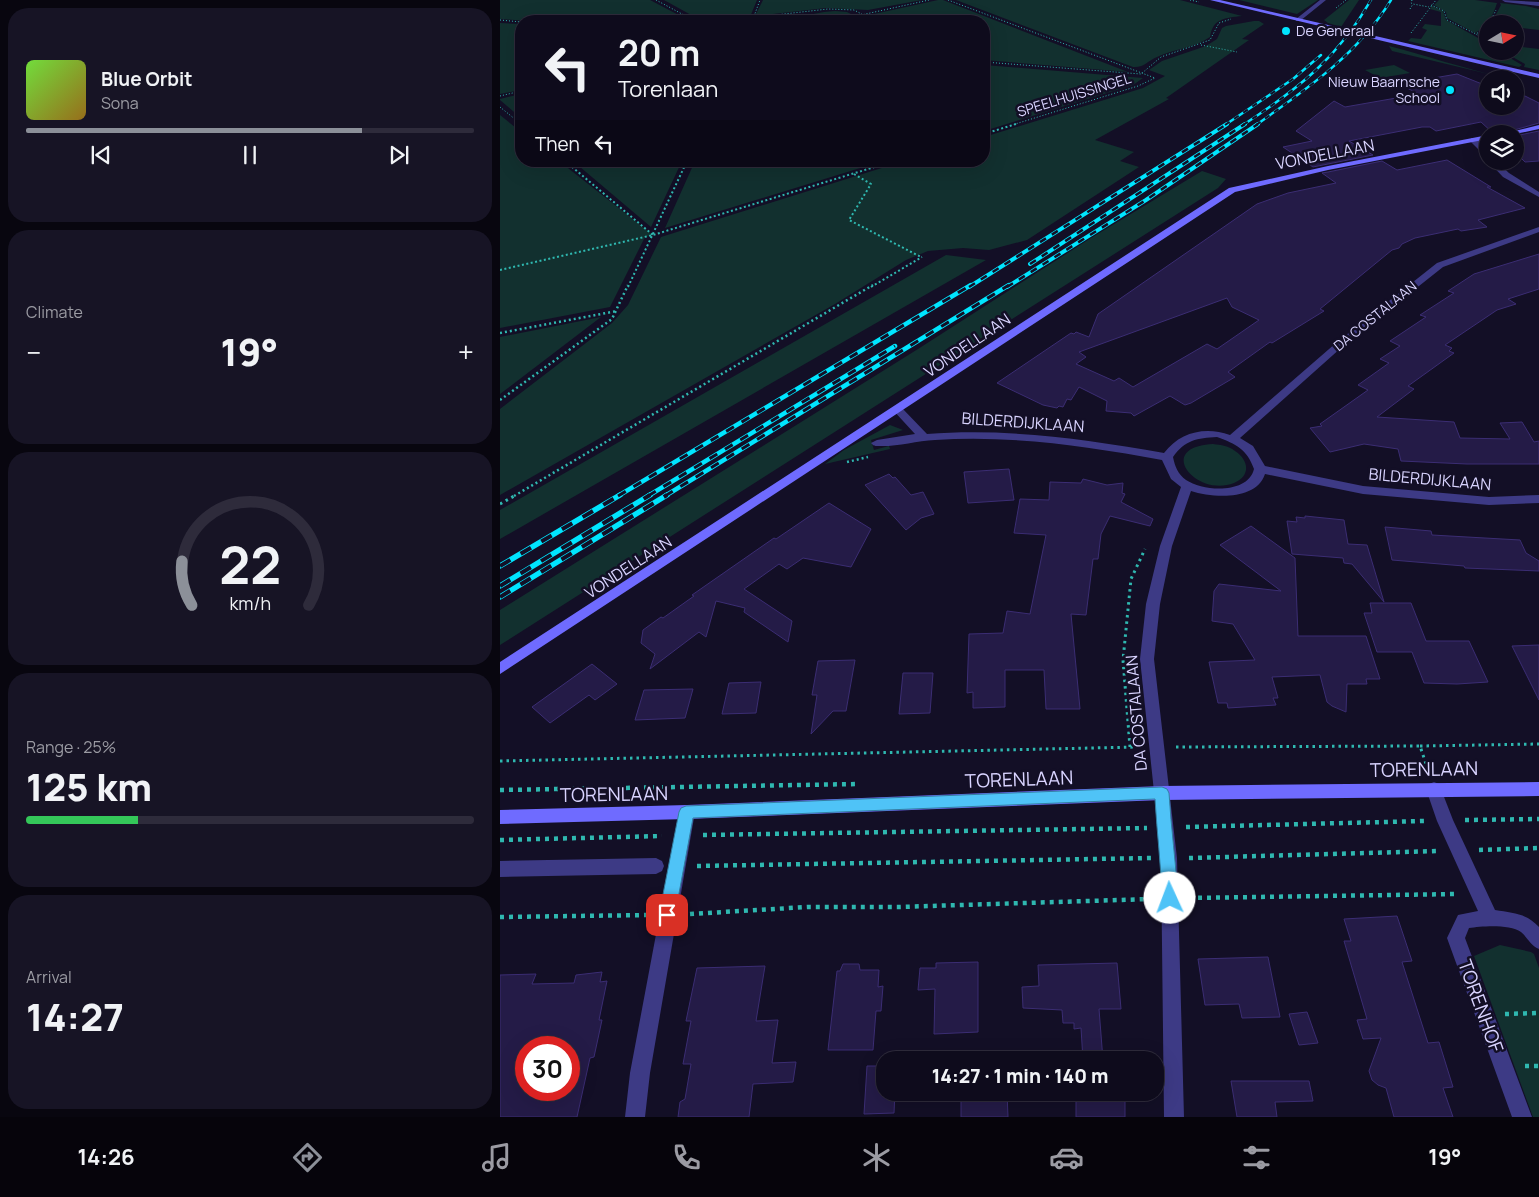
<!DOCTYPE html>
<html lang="en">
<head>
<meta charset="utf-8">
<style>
	:root { --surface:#0e0b1c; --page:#171425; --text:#f1f3f6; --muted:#9b9ba3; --line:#2e2b3b; --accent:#8c9099 }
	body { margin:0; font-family:Manrope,sans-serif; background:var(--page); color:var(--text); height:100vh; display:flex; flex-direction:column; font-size:19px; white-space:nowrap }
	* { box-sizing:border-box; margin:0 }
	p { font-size:16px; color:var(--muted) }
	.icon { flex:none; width:28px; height:28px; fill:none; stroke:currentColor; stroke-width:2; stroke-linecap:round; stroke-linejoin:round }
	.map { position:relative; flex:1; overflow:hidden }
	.side { display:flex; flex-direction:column; gap:8px; padding:8px; background:#08060f; width:500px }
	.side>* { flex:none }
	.top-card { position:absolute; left:15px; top:15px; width:475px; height:152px; border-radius:20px; box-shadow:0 5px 20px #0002,0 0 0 1px var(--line); background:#0e0b1c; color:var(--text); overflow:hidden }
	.needle { width:32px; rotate:80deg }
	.tools { position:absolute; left:979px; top:15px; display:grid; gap:10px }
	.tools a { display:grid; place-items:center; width:45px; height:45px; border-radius:50%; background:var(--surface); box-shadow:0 5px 20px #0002,0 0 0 1px var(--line); font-size:25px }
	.speed { position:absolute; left:15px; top:1036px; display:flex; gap:10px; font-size:25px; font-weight:700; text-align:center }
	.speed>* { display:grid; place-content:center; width:65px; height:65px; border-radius:50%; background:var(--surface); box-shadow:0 5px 20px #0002,0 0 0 1px var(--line); line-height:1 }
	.speed .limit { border:8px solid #d22; background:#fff; color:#111 }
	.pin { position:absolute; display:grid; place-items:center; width:42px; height:42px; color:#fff; margin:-21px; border-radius:10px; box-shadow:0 2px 8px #0006 }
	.me { position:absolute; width:55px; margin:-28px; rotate:358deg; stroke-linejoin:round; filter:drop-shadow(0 0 4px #0008) }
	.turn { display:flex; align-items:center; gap:18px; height:105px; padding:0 20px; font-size:22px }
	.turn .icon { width:65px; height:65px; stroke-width:2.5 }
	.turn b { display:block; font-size:35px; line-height:42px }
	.then { display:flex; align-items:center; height:48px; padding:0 20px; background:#0003; gap:10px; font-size:19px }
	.big { font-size:38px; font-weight:800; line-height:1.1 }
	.side .tile { flex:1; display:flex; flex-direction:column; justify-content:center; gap:8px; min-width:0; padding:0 18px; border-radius:20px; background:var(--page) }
	.side .dial { align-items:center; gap:0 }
	.dial svg { height:130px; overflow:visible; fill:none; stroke:var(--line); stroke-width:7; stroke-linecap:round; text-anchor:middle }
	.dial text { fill:var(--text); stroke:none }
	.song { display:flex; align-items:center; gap:15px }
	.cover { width:60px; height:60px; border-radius:8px; background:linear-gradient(135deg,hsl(100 70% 55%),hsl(40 70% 35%)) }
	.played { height:5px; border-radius:2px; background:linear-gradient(90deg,var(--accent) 75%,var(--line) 75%) }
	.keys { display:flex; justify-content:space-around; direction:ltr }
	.heat { display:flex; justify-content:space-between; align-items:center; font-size:28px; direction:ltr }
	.charge { height:8px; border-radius:4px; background:linear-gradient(90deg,#34c759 25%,var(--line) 0) }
	.trip { position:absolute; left:376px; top:1051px; width:288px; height:50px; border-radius:20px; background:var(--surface); box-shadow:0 5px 20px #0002,0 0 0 1px var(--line); font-weight:800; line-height:50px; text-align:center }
	.tabs { display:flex; height:80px; justify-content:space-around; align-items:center; background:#06040b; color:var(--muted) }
	.tabs .icon { width:35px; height:35px }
	.tabs .on { color:var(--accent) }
	.tabs b { font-size:22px; color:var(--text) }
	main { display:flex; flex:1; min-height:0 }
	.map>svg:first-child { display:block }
	.green { fill:#12302f }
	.building { fill:#241b47; stroke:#3b2d73; fill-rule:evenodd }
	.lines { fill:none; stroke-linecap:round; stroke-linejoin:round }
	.path-far4 { stroke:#2fb8b0; stroke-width:1; stroke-dasharray:1 2; stroke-linecap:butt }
	.path-far3 { stroke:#2fb8b0; stroke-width:2; stroke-dasharray:2 2.5; stroke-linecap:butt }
	.path-far2 { stroke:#2fb8b0; stroke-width:2.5; stroke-dasharray:2 3; stroke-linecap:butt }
	.path-far1 { stroke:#2fb8b0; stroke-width:3; stroke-dasharray:2.5 4; stroke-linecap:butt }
	.path { stroke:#2fb8b0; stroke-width:4.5; stroke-dasharray:4 5; stroke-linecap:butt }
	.street { fill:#3d3a85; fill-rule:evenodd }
	.secondary { fill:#6f6bff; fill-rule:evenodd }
	.rail-far3-casing { stroke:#00e5ff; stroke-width:2.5 }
	.rail-far2-casing { stroke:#00e5ff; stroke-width:4 }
	.rail-far1-casing { stroke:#00e5ff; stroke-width:4.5 }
	.rail-casing { stroke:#00e5ff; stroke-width:5.5 }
	.rail-far3 { stroke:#130f26; stroke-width:2; stroke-dasharray:5.5; stroke-linecap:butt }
	.rail-far2 { stroke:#130f26; stroke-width:2.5; stroke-dasharray:7; stroke-linecap:butt }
	.rail-far1 { stroke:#130f26; stroke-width:3; stroke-dasharray:9; stroke-linecap:butt }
	.rail { stroke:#130f26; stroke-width:4; stroke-dasharray:12; stroke-linecap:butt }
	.route { fill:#4fc3f7; stroke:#337fa1 }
	.poi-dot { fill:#00e5ff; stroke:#130f26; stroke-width:2 }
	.labels { text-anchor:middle; stroke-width:5; stroke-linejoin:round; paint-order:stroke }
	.far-poi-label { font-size:14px; fill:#d9d4ff; stroke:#130f26; text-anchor:start }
	.far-street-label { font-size:14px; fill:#d9d4ff; stroke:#130f26 }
	.street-label { font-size:16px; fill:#d9d4ff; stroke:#130f26 }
	.near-street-label { font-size:19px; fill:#d9d4ff; stroke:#130f26 }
</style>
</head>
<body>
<main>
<section class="side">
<div class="tile">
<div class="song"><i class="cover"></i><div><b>Blue Orbit</b><p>Sona</p></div></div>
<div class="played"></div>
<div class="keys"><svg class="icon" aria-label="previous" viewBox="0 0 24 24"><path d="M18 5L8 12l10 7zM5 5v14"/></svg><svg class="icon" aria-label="pause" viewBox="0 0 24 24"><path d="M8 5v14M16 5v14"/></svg><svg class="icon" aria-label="next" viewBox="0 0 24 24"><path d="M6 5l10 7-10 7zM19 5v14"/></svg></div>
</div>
<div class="tile"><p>Climate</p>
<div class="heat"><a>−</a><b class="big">19°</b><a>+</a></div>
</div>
<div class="tile dial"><svg viewBox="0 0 100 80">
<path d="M14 69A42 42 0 1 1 86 69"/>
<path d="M14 69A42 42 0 0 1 8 42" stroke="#8c9099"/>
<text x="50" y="56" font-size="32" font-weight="700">22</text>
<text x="50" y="72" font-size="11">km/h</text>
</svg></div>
<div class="tile"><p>Range · 25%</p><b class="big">125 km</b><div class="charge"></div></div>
<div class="tile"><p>Arrival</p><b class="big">14:27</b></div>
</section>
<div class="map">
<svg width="1039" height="1117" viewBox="0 0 1039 1117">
	<rect width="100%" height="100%" fill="#130f26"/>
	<path class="green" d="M0,0H150L190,21H27L0,19Z
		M164,0H257L250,17L202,21Z
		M263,0H422L368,10L326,8L255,16Z
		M438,0H443L628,72L484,60V21H388L389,18L374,14Z
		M456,0H680L742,16C725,18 713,18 710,37C694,48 674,49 657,57C647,61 644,68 633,67Z
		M739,0H818L797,14Z
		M849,0H859L841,27L828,23L824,20Z
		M939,0H975L997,3C993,16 987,27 975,33L947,18L946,12L934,5Z
		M1000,3L1026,6L1039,9V30L1015,27V24H991L1001,5Z
		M932,6L943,11L946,20L987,43L988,51H998L1022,65L1019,67L908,41L911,38L921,39L927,30L922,28L925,24L941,26V12L930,9Z
		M335,11L347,12L361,19V21H346L337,16H328L304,21H244L278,18L282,20L324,12Z
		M754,21H759L764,24L742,39L749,40L666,98L669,99L595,140L634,152L620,161L639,167L527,240L489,250L463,248L428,251L406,260L335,304L0,495V409L112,323L128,305L161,237L404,161H484V137L643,88L665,76L649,70L662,61L706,46L717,39L722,28L726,26Z
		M0,23L21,24V90L0,94Z
		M889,46C927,56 963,68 1001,77L892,51Z
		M1015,46L1039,49V70L1024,67L1025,64L1002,51H1015Z
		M484,65L643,78L633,85L484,131Z
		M894,65L910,73L880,78L865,70Z
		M21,94V118L0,100V99Z
		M0,115L21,132V161H59L153,235L145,237L110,307L0,328Z
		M73,161H182L151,227Z
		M195,161H383L165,228Z
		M702,171L726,179L718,188L0,645V610L418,349L591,238Z
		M446,255L486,260L0,539V510Z
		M101,317L0,394V337Z
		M390,425L403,430L371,440L374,450L389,446L390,449L325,464L344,450Z
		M713,444C721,445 729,446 735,451C749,460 751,476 734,483C696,498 654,447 713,444Z
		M1000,945L1031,952L1034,954L1039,968V1117H1033L974,956Z"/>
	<path class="building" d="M957,74L982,84H988V106H1015V97L1025,96L1039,103V123L1000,134H994L981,122L936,131L930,127H922L849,141L873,155L813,167L783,147L812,141L796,131L834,101L845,107L919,94L899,84Z
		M1039,131V161L1025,162L1015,152V136Z
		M947,160L991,187H987L1025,208L978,220L987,227L961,231L958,229L915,238L902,244L899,248L892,250L820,309L824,311L772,343L770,342L728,372L735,377L691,403L685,405L670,396L634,416L631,413L606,411L607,401L579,387L571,400L567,399L563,407L559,406L557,408L543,405L497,383L571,333L574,334L576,332L589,337L598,314L757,204L788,193L836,183L822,173L828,172L882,161L897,170ZM727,298L732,307L759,320L717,349L707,344L633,387L619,378L614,381L576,364L586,357L579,352Z
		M1039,254V289L1008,299L1016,304L997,310L945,345L952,348L949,351L954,353L908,386L914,389L877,417L954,422L960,438L1010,439L1000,423L1022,422L1034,442L1039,441V464H967L901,461L898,449L864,444L830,452L810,428L822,426L820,424L868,390L858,385L889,363L880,359L900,346L890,341L926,317L920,315L954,293L948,291L974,274Z
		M509,469L514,500L468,503L464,472Z
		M389,474L393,478L395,477L411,495L423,492L434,514L421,518L406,530L365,485Z
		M583,479L607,485L623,483L622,493L625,494L621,502L653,519L650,526L610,516L601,534L598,559H593L586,615L571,614L580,709H546L544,670H505V707L473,708V692L467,693L469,634L503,633L507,611L530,614L546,535L514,533L520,499L549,500L550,482L581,483Z
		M329,503L371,529L351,567L303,558L287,569L279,564L244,589L292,621L288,642L244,612L245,608L216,601L206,637L199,632L150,669L155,654L141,643L143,630L161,617L163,618L194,596L192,595L274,538L276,539Z
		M805,516L844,520L848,544L867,545L884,602L852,564L844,563L843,558L792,554L787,521L797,522L796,517L805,518Z
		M751,526L795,558L798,636H866L880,679H866L867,684H847L846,712L832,706L827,702L820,675L772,677L778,698H773L776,705L728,708L727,703H718L709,662L755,660L733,624L712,621L714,591L719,584L781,591L720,545Z
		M885,527L931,531L932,535L1020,540L1026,553L1039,561V571L965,568L964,566L892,560Z
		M870,603H911L926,641H969L988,682L957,684L924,683L912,652H877L864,613H872Z
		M1039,645V700L1012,646Z
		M355,660L346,711H333L311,734L317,695H312L318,661Z
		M92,664L117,684L95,700L89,695L50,723L32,707Z
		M403,673H433L430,713L399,714Z
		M261,682L256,713L222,714L229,683Z
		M193,689L185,718L135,720L144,690Z
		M897,916L912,961L902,962L928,1043L939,1042L953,1087L943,1088L953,1117H894L886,1088L878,1085L872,1080L869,1071L881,1038L863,1039L857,1020L867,1019L844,941H851L844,919Z
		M768,957L780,1017L742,1018L739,1004L705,1005L698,959Z
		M478,962V1032L434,1034L435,989L418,990L420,968H436V963Z
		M617,963L621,1009H599L603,1060H583L581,1028L574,1029V1023H563L562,1010L523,1008L522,987L539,986L538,965Z
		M343,964H359L360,970H379L378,987L383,986L381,1011H376L373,1050H328L337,971H340Z
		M265,966L256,1021L278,1020L272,1063L296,1062L293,1082L253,1084L249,1117H178L180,1102L185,1099L191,1064H183L191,1021H186L197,968Z
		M102,972L100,982L107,981L99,1020H102L94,1057L90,1058L77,1117H0V975L36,974L32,984L74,983L76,975ZM26,1048H69V1090H26Z
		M807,1012L818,1043L799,1045L789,1014Z
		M367,1066H385V1092H395L394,1113L364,1114Z
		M731,1081H809L813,1101L775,1102L777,1117H737Z
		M461,1092H507L508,1117H461Z
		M576,1092H625V1117H576Z"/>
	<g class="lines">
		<path class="path-far4" d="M156,0L195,21
			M448,0L655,78L638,86L512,125
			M690,0L699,2
			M912,0L911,3L913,4L929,7
			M931,5L944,11L947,20L976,34
			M836,8L846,0
			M910,9L913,4
			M253,19L260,0
			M343,19L429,0
			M0,20L21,22
			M222,21L328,9L354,10L371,19L370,21
			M989,24L996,10
			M988,26L976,34L988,42
			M911,33L936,0
			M701,45L737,52
			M484,62L641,74L661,57L710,40L719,23L731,19
			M0,96L21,91
			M0,107L21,124"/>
		<path class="path-far3" d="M484,134L516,124
			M65,161L153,235
			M354,174L371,184L349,220L421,257
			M0,270L153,235L394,161
			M128,287L187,161
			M371,287L422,257"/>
		<path class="path-far2" d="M0,333L117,311
			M0,400L112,319L128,285
			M347,462L368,457
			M14,496L373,285"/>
		<path class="path-far1" d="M0,504L16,495
			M920,746L1039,744
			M630,747L623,660L631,579L645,549
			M676,747L920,746L927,767
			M0,761L637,747"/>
		<path class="path" d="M927,766L929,771
			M0,790L359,784
			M965,820L1039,819
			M686,827L924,821
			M203,835L647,828
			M0,840L162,836
			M979,850L1039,848
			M689,858L938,851
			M197,866L651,858
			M689,898L958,894
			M190,914L307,907H398L651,899
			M0,917L149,915
			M1005,1014L1039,1013
			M1025,1066H1039"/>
		<path class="street" d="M820,0H826L800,21H796V19Z
			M1002,0L1039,2V6L1005,2Z
			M971,138H977L988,152V159L971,142Z
			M988,161H996L1009,173L1039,192V197L1003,177Z
			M1039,227V232L943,267L842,347L740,438L753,446L765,466L863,486L989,497L1039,495V503L989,505L863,494L765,474C756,501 713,498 691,491L672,546L660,604L654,659L677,858L684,1117H664L661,858L640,659L646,604L660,546L681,487L671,479L662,460C587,446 511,435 435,440C416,441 396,447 378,446C374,446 374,446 371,443L377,440L415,434L392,409L397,406L401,407L427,434C507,428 586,439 664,453C680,432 705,426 730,435L836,343L937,263ZM717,437C736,444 747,449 754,469C748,494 704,492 686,480C678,474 675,467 673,457C685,440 697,438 717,437Z
			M934,782L939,784L953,820L995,910C1013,913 1026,913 1039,927V949C1030,945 1028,938 1021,932C1010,924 982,926 969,928L965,938L1032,1117H1012L947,938L958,915L978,911L937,821L926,789L929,784Z
			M187,805L193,807L195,812L150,1073L145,1117H125L130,1073L179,812L181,807Z
			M156,858L162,861L164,866L162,871L156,874L0,877V861Z"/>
		<path class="secondary" d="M710,0H720L1039,74V78Z
			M1039,125V129L1015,134H1002Z
			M988,135V139L828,170L735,192L0,674V662L729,188L828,166Z
			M1039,782V796L662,800L187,819L0,824V810L187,805L662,786Z"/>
		<g class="rail-far3-casing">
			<path id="rail-far3" d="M725,125L793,79L821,55
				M743,125C798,89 838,58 871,0
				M756,125C807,89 858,54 891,0"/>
		</g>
		<g class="rail-far2-casing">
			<path id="rail-far2" d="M530,264L745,124
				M469,287L727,124
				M507,287L646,200L758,124"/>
		</g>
		<g class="rail-far1-casing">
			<path id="rail-far1" d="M118,496L471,285
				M148,496L395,346
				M165,496L509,285"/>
		</g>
		<g class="rail-casing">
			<path id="rail" d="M0,566L120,495
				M0,586L150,495
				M0,597L167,495"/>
		</g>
		<use href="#rail-far3" class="rail-far3"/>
		<use href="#rail-far2" class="rail-far2"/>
		<use href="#rail-far1" class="rail-far1"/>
		<use href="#rail" class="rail"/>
	</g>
	<path class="route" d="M662,787L667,789L669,793C671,828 676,863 678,898L675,904L670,906L665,904L662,898C661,865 657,833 655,799L193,818L175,915L172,921L167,923L161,921L159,915L179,812L181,808L186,806Z"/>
	<g class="poi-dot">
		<circle cx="786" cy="31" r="5"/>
		<circle cx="950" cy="90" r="5"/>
	</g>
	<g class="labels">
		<g class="far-poi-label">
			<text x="796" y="36">De Generaal</text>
			<text x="940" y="87" text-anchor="end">Nieuw Baarnsche<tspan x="940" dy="16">School</tspan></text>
		</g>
		<g class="far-street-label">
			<text transform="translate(574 95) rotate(-17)" y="5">SPEELHUISSINGEL</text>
			<text transform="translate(875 316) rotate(-39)" y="5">DA COSTALAAN</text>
		</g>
		<g class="street-label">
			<text transform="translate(825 154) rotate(-11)" y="6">VONDELLAAN</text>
			<text transform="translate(467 345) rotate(-34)" y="6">VONDELLAAN</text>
			<text transform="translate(523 422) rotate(4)" y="6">BILDERDIJKLAAN</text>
			<text transform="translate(930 479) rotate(5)" y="6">BILDERDIJKLAAN</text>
			<text transform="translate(128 567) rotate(-33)" y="6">VONDELLAAN</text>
			<text transform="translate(636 713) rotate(-95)" y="6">DA COSTALAAN</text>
		</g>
		<g class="near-street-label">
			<text transform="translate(924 769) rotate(-1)" y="7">TORENLAAN</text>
			<text transform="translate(519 779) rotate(-2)" y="7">TORENLAAN</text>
			<text transform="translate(114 794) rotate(-1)" y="7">TORENLAAN</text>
			<text transform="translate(981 1006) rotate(70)" y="7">TORENHOF</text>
		</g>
	</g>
</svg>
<div class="tools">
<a><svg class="needle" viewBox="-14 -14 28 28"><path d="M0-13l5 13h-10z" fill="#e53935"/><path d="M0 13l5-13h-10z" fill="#9b9ba3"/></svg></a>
<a><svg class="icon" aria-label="sound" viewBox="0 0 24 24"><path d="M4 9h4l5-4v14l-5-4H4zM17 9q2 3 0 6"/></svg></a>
<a><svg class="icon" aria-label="layers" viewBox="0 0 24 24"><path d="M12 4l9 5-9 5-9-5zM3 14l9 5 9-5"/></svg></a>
</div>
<div class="speed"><div class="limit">30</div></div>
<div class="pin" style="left:167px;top:915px;background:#d93025"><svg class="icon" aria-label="arrive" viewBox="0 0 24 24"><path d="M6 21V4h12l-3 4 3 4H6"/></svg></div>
<svg class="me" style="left:670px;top:898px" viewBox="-20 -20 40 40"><circle r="19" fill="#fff"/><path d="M0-13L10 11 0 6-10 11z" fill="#4fc3f7"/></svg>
<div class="trip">14:27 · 1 min · 140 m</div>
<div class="top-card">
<div class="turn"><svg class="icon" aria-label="left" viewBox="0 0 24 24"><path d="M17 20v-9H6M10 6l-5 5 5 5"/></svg><div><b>20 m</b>Torenlaan</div></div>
<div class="then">Then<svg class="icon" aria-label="left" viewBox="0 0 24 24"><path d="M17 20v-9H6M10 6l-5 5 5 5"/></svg></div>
</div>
</div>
</main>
<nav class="tabs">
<b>14:26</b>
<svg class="icon on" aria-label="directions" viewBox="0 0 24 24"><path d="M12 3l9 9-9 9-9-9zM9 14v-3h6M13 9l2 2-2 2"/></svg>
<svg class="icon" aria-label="music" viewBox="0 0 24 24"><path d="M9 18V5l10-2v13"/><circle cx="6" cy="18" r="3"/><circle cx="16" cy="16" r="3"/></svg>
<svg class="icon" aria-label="phone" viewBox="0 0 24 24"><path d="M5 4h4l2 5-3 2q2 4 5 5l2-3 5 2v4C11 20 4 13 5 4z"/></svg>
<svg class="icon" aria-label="climate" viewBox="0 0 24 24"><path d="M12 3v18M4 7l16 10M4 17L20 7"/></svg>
<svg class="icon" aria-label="car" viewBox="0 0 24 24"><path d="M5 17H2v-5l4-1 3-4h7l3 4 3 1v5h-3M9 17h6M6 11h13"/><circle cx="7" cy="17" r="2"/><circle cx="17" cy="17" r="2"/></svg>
<svg class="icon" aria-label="filters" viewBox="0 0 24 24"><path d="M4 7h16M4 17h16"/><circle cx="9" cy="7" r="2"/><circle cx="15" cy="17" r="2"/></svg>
<b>19°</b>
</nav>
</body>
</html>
